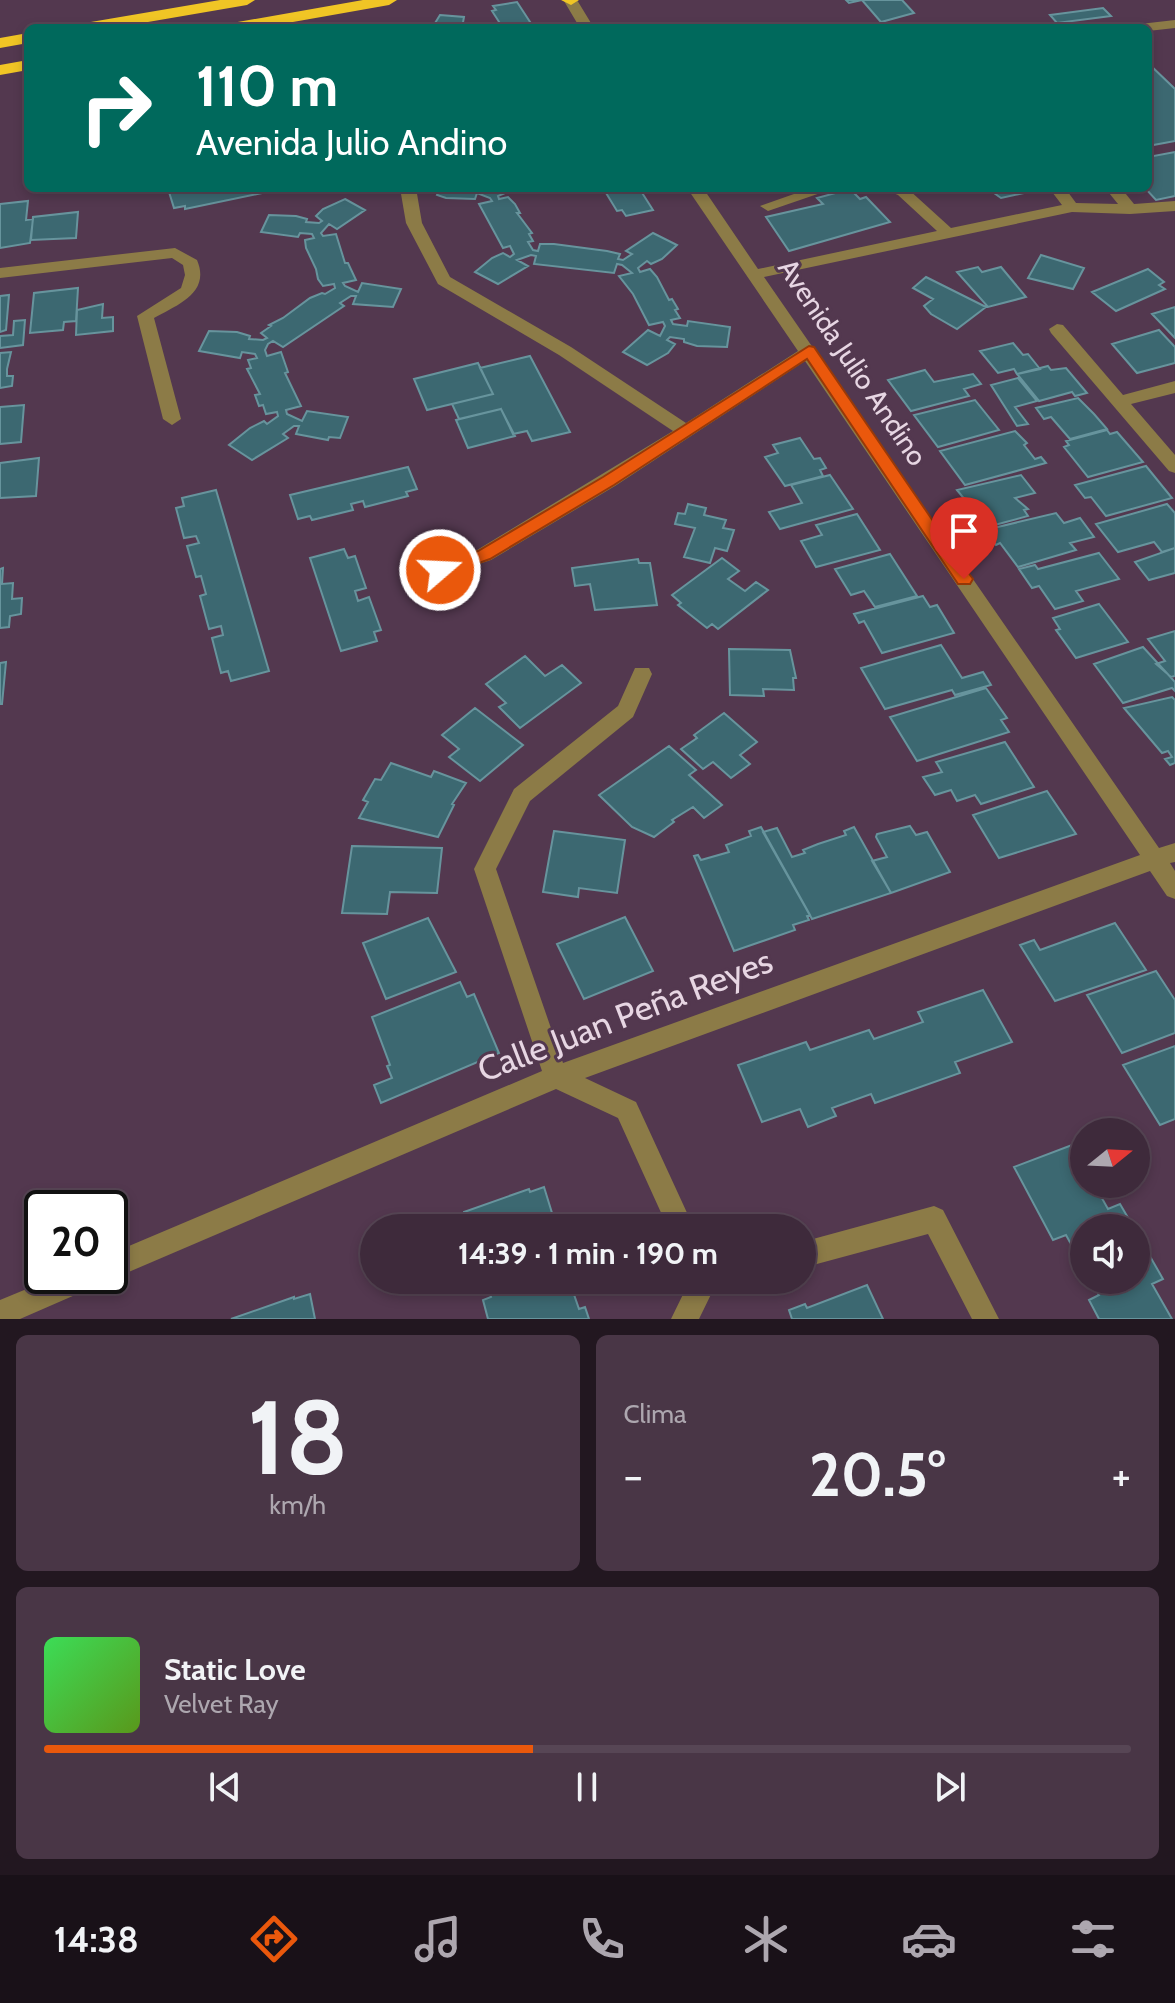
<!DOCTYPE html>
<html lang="es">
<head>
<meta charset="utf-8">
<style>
	:root { --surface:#3e2a3b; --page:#493646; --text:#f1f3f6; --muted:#ada7af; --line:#574655; --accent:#ea580c }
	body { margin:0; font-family:Cabin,sans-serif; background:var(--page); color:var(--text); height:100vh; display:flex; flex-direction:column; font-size:30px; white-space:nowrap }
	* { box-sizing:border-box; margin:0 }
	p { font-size:26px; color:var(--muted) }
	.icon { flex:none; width:44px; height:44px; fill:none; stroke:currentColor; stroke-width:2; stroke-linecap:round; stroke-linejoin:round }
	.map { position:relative; height:1319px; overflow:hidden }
	.drawer { display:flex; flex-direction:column; gap:16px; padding:16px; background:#221720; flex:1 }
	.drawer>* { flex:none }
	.banner { position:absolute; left:24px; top:24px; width:1128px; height:168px; border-radius:12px; box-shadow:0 4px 12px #0003,0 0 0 2px var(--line); background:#00695c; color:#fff; overflow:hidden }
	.needle { width:52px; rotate:72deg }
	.buttons { position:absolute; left:1070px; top:1118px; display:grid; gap:16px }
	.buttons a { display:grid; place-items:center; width:80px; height:80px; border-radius:50%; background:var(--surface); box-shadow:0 4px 12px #0003,0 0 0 2px var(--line); font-size:40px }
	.speed { position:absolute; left:24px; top:1190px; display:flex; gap:16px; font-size:40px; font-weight:700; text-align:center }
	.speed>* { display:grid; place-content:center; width:104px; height:104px; border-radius:50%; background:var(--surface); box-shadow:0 4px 12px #0003,0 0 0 2px var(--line); line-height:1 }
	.speed .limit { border:4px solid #111; border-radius:12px; background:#fff; color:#111 }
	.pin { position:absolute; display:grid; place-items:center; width:68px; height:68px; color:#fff; margin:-82px -34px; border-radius:50% 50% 50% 0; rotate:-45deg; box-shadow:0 0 8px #0007 }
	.pin .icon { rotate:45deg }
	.me { position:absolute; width:88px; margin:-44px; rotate:71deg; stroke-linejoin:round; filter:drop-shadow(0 0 6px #0008) }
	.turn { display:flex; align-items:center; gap:28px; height:168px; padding:0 40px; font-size:36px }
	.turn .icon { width:104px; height:104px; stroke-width:2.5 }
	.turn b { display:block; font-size:56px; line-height:68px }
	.big { font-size:60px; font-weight:700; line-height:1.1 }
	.drawer .tile { flex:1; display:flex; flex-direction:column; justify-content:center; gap:12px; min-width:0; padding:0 28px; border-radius:12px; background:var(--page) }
	.drawer .dial { align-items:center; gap:0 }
	.dial b { font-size:104px; line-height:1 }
	.song { display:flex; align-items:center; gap:24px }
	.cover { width:96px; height:96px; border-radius:12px; background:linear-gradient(135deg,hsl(130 70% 55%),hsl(90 70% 35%)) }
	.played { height:8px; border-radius:4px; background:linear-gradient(90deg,var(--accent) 45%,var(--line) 45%) }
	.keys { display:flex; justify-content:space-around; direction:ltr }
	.heat { display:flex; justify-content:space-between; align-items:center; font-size:44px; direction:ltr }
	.drawer .tiles { flex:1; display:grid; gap:16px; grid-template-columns:1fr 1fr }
	.tile:last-child { grid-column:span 2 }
	.trip { position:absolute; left:360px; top:1214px; width:456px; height:80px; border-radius:40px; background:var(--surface); box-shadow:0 4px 12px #0003,0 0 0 2px var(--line); font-weight:700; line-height:80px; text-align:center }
	.menu { display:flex; height:128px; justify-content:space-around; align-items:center; background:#191118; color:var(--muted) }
	.menu .icon { width:56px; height:56px }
	.menu .active { color:var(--accent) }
	.menu b { font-size:36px; color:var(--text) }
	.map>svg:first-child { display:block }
	.building { fill:#3c6871; stroke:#67949d; stroke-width:2 }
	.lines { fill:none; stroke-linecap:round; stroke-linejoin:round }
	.minor { fill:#8c7b47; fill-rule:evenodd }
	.highway { fill:#f0c525; fill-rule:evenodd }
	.route { fill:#ea580c; stroke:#983908; stroke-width:2 }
	.labels { text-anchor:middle; stroke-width:6; stroke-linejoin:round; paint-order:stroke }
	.street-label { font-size:28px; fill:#e7d6e3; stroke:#53384f }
	.near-street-label { font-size:34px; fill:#e7d6e3; stroke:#53384f }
</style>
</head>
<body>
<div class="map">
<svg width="1175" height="1319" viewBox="0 0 1175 1319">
	<rect width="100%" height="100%" fill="#53384f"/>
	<path class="building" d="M846,0H902L914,13L881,22L862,0L849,3Z
		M517,2L534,28H503L492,11L496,10L493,6Z
		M1103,8L1111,16L1057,23L1050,15Z
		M440,15L464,17L462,28H432Z
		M1148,63L1175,89V141L1148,146Z
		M1175,152V196L1156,200L1145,188H1148V157Z
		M188,188H273L266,189L267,192L185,209V206L174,208L169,192Z
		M440,188H517L498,196L499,199L508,197L515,204L520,213H517L532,233L529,234L533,241L528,242L533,250L538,251L540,244H554L607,251L620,254L618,259L623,260L632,254L626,251L653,233L677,245L662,259L651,264L647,261L638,268L640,272L650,269L657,277L669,300L672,299L678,309L675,310L680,318L671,320L673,324L687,326L688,321L730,327L727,347L697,346L684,342V339L670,337L667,340L675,344L668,353L647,365L623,352L648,330L660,336L665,326L663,322L649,325L633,294L619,276L632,273L622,265L617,264L614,273L534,264L536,256L531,255L517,260L528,266L498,284L475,272L492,258L503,253L510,257L514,254L510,246L503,248L479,204L492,201L490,198L477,193L475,199L446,198L437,195Z
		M603,188H639L653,210L626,216L622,210L617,211Z
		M987,188H1047L1001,198Z
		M850,189L860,199L866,197L890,222L789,251L766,217L823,204L817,198Z
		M345,199L365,210L337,229L329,224L321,233L323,236L336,234L345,263H348L356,280L343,283L345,286L358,292L362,283L401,289L393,307L353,304L356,296H351L340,303L344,306L283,347L273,341L268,344L265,350L267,356L281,352L288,372L285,373L301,406L286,410L287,414L302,421L307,411L348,417L340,438L329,437L328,440L296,434L299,426H294L283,434L288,438L252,460L229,445L250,428L264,421L267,424L278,416L277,412L266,414L263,405L259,406L255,395L260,394L247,369L251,368L248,360L257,358L255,354L242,352L240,358L199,351L209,331L237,332L250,336L249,339L263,340L267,338L261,333L271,326L269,325L283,318L310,298L322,293L325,294L335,288L334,284L323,286L318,279L316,269L306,248L305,240L314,238L312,234L300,233L298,237L261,232L269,215L296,216L307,219L306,222L319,223L322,221L316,216L323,209Z
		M28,201L26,220L33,219L30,243L0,248V204Z
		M78,212L76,238L31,240L33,217Z
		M1041,255L1084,268L1073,289L1028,278Z
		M978,267L982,272L1001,267L1026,297L988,307L957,272Z
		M1148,269L1164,282L1159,285L1165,289L1116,311L1092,292Z
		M926,277L986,307L957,329L931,314L924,306L933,299L913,288Z
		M78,288L76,321L64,322L63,330L30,333L34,293Z
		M9,295L6,330L0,332V296Z
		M103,304L102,318L113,317V331L76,335L77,310Z
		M1175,307V338L1152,314Z
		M25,320L23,345L0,348V336L13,335L14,321Z
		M1159,330L1175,347V363L1137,373L1112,344Z
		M1013,343L1023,355L1028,354L1040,369L1017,374L1014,369L998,373L980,351Z
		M11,352L7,369V376H13L12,386L0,388V353Z
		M530,356L570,432L532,441L527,431L513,434L501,409L459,419L452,404L493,394L480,368Z
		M478,363L493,394L427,410L414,379Z
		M1048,366L1051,370L1066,368L1087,393L1075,396L1072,392L1039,401L1017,374Z
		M925,370L934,382L973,374L981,384L964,389L969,396L911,411L888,380Z
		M1018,378L1037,401L1015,407L1028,424L1017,426L991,385Z
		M1078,398L1094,414L1107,429L1070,439L1051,417L1044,419L1036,408Z
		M975,400L999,430L938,447L914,415Z
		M24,405L21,442L0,444V407Z
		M501,409L515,436L468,448L456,420Z
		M1107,430L1110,434L1117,432L1143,462L1088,477L1064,447L1069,445L1066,441Z
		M1015,431L1027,443L1024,445L1035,459L1041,457L1046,463L965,485L940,451Z
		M800,438L814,459L820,458L826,468L820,470L823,476L785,486L765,457L778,453L773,445Z
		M39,458L36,496L0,498V463Z
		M1146,466L1172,498L1106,516L1091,497L1085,498L1075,485Z
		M408,467L417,489L406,492L408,496L365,507L363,501L351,504L353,510L312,520L310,516L298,519L290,495Z
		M830,475L853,509L780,529L769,512L802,503L791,485Z
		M1021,475L1035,493L1015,498L1028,509L1024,510L1028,516L987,527L957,490Z
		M216,490L269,671L231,681L228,671L221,673L212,638L223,635L221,626L209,629L200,596L206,594L201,576L196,577L187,546L199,543L196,536L184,538L176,508L184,506L182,498Z
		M688,504L706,508L704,515L726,520L723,528L734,530L727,551L715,548L710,563L684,557L695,528L675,524L678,513L685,514Z
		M1167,504L1175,513V548L1162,552L1154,542L1118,552L1096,524Z
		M1056,513L1064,523L1080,518L1094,537L1070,543L1076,550L1018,567L1000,543L996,545L985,530Z
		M857,514L880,550L816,567L801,541L822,535L816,525Z
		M1175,548V573L1149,580L1135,562Z
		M344,549L348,558L355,556L366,588L355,591L358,601L369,597L381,630L374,632L377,641L341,651L310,558Z
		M1099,553L1119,579L1076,591L1083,601L1055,609L1039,586L1032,588L1019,569L1035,565L1038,569Z
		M890,554L917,596L875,607L864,591L851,595L835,569Z
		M722,558L739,571L728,579L745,591L756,582L768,590L718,629L712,624L707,628L678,605L681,603L672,595Z
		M638,559L639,563H650L657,605L595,610L590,584L575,586L572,568Z
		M3,568L2,584L13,583L12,599L22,598L21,614L10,616L9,627L0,628V569Z
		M923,596L930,607L937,605L954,633L882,653L864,621L859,623L854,614Z
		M1099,604L1128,642L1076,658L1056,630L1060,629L1053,618Z
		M1175,631V676L1171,677L1156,664L1165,661L1148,639Z
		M941,645L962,678L983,672L991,685L955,695L952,690L885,709L861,668Z
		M1143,647L1175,682V691L1172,688L1123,703L1094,664Z
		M729,649L790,650L796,678H793L794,690L763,689L764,696L730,695Z
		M525,656L545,676L562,665L581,683L520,728L499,707L506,703L486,684Z
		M6,662L2,704H0V663Z
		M986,688L1007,718L1001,720L1009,732L917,761L890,717Z
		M1172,697L1175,700V763L1170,765L1165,759L1172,757L1168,751L1162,753L1124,708Z
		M475,708L523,745L480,781L449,757L459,749L442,735Z
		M724,713L757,742L740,755L750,764L731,778L713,762L703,769L681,749L697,738L694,735Z
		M1005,742L1034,787L981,804L975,795L957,801L951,790L935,795L923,777L942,772L936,762Z
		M669,746L696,770L689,775L722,805L704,818L693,807L672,820L674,822L654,837L632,827L599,795Z
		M391,763L431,777L434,771L466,783L452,804L454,805L438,837L359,818L368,802L363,800L375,779L381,780Z
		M1047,791L1076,834L999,858L973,815Z
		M910,826L916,835L927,832L950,872L891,893L872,861L887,857L876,837L877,834Z
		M761,827L810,915L807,916L809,920L793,925L795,930L734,951L694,856L698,855L701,860L729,852L726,845L751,836L749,831Z
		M854,827L891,893L812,919L763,832L777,828L792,857L805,853L803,850L818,844L846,835L844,831Z
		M554,831L625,840L617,893L579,888L578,897L543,892Z
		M352,846L442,848L437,893L390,892L387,914L342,913Z
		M625,917L653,971L584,999L557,944Z
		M428,918L456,972L386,999L363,943Z
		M1115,923L1146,970L1055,1001L1020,945L1034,940L1040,950Z
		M1156,971L1175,1000V1033L1122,1053L1087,995Z
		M460,982L467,997L474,994L499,1053L381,1103L374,1085L392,1078L387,1066L390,1065L372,1017Z
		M983,990L1012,1042L955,1062L960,1073L875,1103L871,1094L832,1108L836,1116L808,1127L800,1109L762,1122L738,1065L806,1042L810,1050L869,1030L874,1039L923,1022L918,1012Z
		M1175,1046V1119L1160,1125L1123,1065Z
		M1072,1145L1084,1166V1184H1094L1108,1209L1120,1204L1134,1228H1084V1268L1066,1235L1053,1240L1014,1167Z
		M544,1187L552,1213L546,1216L550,1228H453L451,1221L464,1216V1212L529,1189L530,1192Z
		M1136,1232L1163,1279L1152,1284L1172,1319H1099L1089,1300L1099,1295L1091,1280H1136Z
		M476,1280H569L579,1309L585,1307L589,1319H488L483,1300L491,1297L486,1282L478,1285Z
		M867,1285L883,1319H792L789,1310L805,1304L807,1308Z
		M310,1294L315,1319H231L294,1297V1299Z"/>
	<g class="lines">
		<path class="minor" d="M564,1L577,0L594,28H580Z
			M1175,20V28L1148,31V28H1133L1140,24Z
			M400,188H416L422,223L450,277L571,347L686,423L798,351L687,188H703L758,269L937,231L898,195L881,188L908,189L951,228L1062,205L1049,188H1065L1076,203L1118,204L1105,188H1121L1134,204L1175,201V211L1130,214L1072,212L764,277L1159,848L1175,843V862L1170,863L1175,871V899L1167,896L1150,871L585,1078L636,1102L694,1228H668L618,1118L556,1089L110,1280L102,1277L98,1285L20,1319H0V1300L58,1276H110V1254L542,1071L474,869L514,789L618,706L635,668H649L652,674L633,717L530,801L496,869L563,1063L1140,855L805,361L615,486L491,560L440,577L433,575L430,570L433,565L477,550L673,431L559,355L438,284L406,223Z
			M811,188H835L768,211L760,206Z
			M175,248L197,260C211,293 177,305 154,318L181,419L172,425L163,419L137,316L181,288L185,275L183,265L172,258L0,278V268Z
			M1057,324L1063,325L1123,395L1175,381V393L1131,404L1175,455V473L1169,471L1051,333L1049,329Z
			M934,1206L943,1210L999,1319H972L928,1234L802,1268V1242Z
			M690,1280H718L699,1319H671Z"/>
		<path class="highway" d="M220,0H255L247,5L113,28H77L85,23Z
			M363,0H397L389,5L259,28H224L232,23Z
			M561,0H579L571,5Z
			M28,33V43L0,48V38Z
			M28,60V70L0,75V65Z"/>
	</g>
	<path class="route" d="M809,346L814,347L970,575L973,579L970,584H958L807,359L614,485L490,559L440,577L434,575L432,570L434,566L478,551L603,477Z"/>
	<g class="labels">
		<g class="street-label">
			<text transform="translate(853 362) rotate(56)" y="10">Avenida Julio Andino</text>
		</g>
		<g class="near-street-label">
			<text transform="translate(625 1015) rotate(-21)" y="12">Calle Juan Peña Reyes</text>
		</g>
	</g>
</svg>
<div class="buttons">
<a><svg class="needle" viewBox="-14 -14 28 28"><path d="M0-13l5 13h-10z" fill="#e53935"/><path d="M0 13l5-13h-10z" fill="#ada7af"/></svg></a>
<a><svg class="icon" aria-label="sound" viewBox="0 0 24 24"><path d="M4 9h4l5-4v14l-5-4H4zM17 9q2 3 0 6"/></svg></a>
</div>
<div class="speed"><div class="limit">20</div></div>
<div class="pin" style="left:964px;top:579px;background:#d93025"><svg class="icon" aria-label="arrive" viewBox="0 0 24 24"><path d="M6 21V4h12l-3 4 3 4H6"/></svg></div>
<svg class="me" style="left:440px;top:570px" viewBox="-20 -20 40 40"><circle r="17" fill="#ea580c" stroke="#fff" stroke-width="3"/><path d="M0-11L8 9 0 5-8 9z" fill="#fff"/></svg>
<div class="trip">14:39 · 1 min · 190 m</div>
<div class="banner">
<div class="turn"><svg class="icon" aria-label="right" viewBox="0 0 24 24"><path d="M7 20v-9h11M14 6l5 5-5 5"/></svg><div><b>110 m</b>Avenida Julio Andino</div></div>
</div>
</div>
<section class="drawer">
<div class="tiles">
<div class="tile dial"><b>18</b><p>km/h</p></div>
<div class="tile"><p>Clima</p>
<div class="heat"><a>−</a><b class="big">20.5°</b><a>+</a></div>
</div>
<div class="tile">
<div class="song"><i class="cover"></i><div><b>Static Love</b><p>Velvet Ray</p></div></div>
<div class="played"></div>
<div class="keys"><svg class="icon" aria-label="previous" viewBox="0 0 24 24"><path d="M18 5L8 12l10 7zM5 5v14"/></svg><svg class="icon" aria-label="pause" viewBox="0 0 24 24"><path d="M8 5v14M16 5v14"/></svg><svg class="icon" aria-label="next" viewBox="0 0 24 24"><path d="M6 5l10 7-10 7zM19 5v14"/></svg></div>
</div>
</div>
</section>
<nav class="menu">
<b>14:38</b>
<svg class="icon active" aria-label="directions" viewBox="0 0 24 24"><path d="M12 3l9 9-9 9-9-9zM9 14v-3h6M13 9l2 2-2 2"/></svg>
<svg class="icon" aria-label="music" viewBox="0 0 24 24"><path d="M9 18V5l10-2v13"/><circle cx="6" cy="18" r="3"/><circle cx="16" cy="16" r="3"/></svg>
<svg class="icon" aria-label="phone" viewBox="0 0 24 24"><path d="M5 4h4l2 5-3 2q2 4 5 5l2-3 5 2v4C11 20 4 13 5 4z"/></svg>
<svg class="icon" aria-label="climate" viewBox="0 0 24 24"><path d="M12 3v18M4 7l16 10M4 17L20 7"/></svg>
<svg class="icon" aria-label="car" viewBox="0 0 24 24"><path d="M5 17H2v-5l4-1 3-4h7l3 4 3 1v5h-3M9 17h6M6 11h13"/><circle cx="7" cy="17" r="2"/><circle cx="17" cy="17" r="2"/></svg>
<svg class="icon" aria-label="filters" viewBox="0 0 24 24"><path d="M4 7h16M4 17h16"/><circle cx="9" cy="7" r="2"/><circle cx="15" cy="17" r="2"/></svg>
</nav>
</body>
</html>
